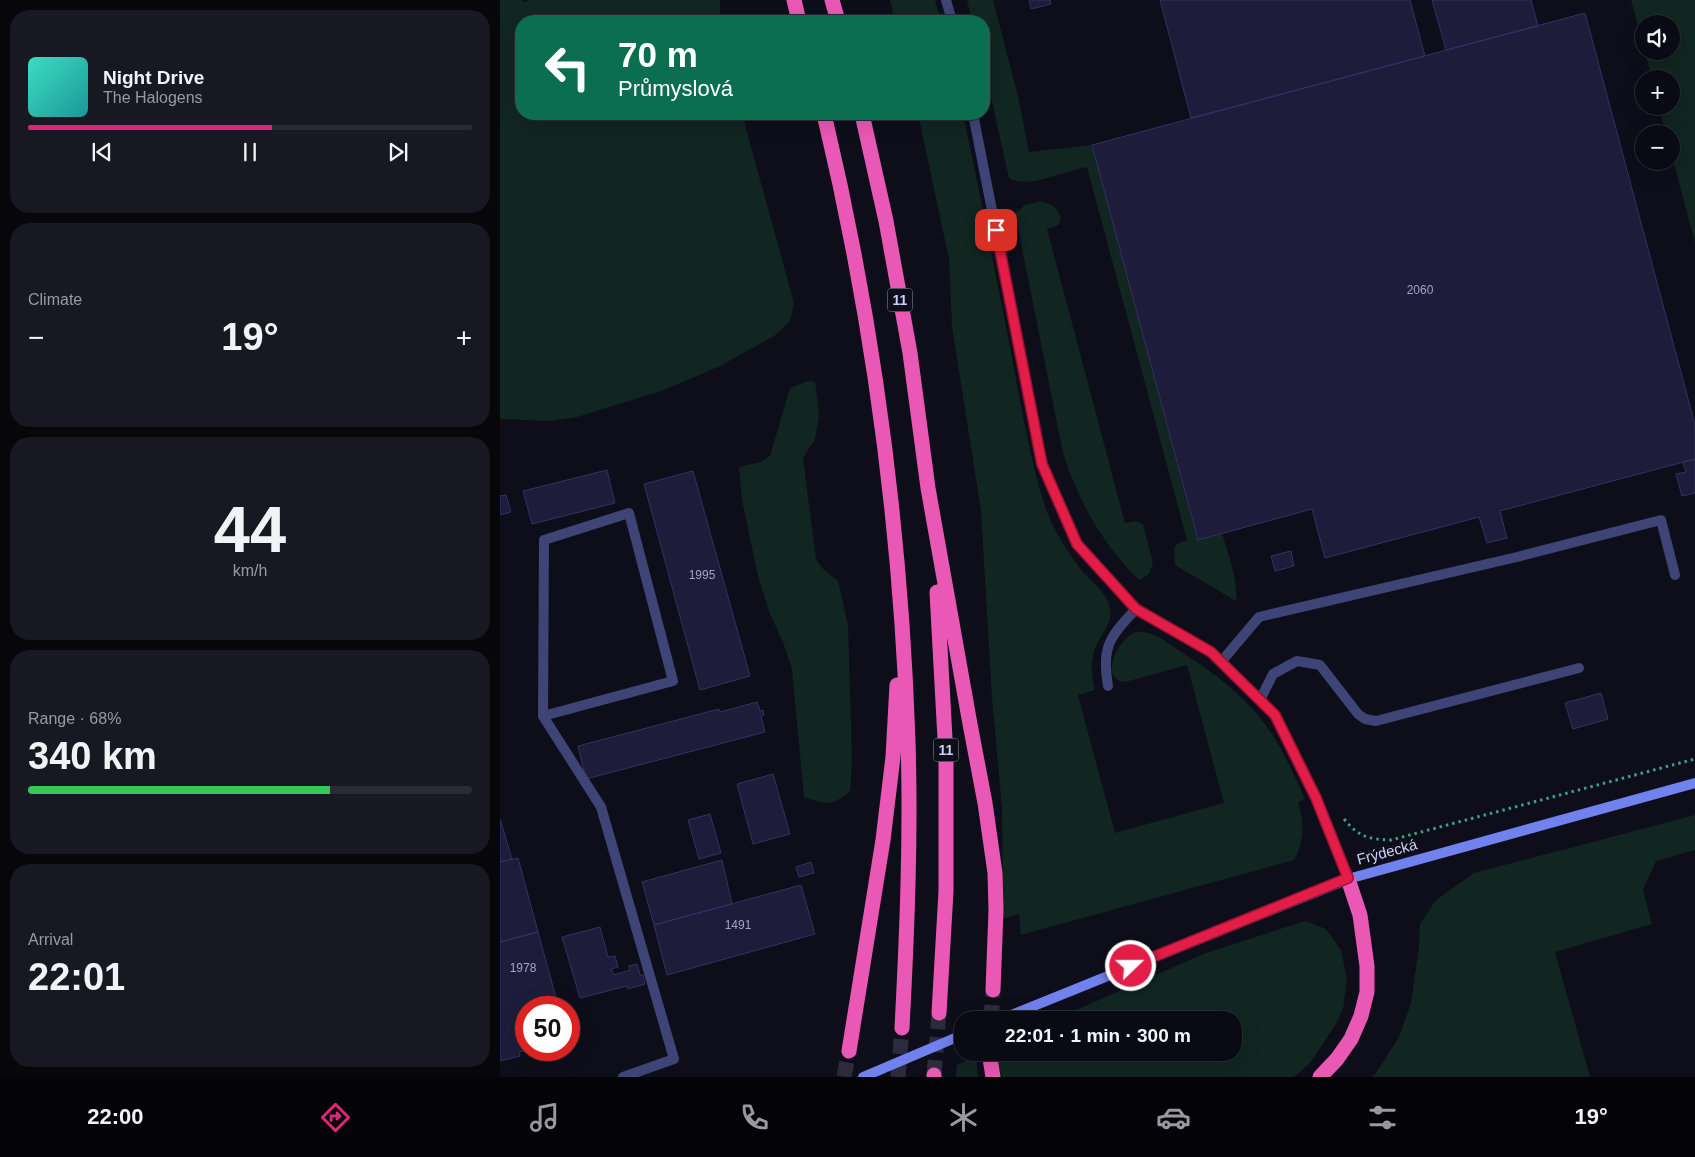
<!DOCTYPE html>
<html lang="en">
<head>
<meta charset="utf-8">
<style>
	:root { --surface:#0a0a14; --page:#181822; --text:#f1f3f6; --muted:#999aa0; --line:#2a2b34; --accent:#db2777 }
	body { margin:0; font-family:Helvetica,sans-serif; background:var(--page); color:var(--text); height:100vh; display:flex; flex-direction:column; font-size:19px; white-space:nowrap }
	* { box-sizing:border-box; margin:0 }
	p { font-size:16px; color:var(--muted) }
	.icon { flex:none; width:28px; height:28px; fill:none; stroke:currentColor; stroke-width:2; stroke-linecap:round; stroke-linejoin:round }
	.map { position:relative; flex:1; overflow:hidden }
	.drawer { display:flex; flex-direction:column; gap:10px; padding:10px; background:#06060b; width:500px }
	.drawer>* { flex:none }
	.banner { position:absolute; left:15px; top:15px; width:475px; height:105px; border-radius:20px; box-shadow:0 5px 20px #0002,0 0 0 1px var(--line); background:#0b6e4f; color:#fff; overflow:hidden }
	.fabs { position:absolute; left:1135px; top:15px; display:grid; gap:10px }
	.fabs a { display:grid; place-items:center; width:45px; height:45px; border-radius:50%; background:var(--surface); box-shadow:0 5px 20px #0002,0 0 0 1px var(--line); font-size:25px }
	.speed { position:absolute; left:15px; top:996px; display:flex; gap:10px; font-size:25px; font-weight:700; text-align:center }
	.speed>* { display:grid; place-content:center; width:65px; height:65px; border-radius:50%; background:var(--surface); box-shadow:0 5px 20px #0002,0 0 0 1px var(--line); line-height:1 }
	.speed .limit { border:8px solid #d22; background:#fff; color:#111 }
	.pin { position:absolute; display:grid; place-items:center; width:42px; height:42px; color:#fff; margin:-21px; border-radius:10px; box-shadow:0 2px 8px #0006 }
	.me { position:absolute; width:55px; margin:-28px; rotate:68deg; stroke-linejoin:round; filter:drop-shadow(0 0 4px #0008) }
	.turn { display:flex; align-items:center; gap:18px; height:105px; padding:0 20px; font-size:22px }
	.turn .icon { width:65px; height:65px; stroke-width:2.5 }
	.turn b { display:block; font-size:35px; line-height:42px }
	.big { font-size:38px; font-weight:600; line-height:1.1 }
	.drawer .tile { flex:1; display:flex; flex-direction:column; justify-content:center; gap:8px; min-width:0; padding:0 18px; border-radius:20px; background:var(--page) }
	.drawer .dial { align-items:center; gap:0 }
	.dial b { font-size:65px; line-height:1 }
	.song { display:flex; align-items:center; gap:15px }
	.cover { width:60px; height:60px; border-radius:8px; background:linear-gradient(135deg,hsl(170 70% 55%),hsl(180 70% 35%)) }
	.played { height:5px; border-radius:2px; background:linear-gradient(90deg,var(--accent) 55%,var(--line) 55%) }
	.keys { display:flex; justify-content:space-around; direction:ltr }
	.heat { display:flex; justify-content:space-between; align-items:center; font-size:28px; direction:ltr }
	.charge { height:8px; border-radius:4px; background:linear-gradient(90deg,#34c759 68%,var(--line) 0) }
	.trip { position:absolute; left:454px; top:1011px; width:288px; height:50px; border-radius:20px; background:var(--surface); box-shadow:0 5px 20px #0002,0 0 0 1px var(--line); font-weight:600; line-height:50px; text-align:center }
	.menu { display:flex; height:80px; justify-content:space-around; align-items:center; background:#040408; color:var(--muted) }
	.menu .icon { width:35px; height:35px }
	.menu .selected { color:var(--accent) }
	.menu b { font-size:22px; color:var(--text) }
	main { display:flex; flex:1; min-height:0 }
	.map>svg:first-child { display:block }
	.green { fill:#112521 }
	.building { fill:#1d1c3a; stroke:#333163 }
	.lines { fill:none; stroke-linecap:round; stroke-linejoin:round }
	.highway-tunnel { stroke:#2b2b3c; stroke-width:15; stroke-dasharray:15 8; stroke-linecap:butt }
	.path { stroke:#3ba08a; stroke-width:3; stroke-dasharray:2.5 4; stroke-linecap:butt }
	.lane { stroke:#3e4475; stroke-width:10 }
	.secondary { stroke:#7181ed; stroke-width:10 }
	.highway { stroke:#ea58b5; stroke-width:15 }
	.secondary-bridge { stroke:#7181ed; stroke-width:10 }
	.route-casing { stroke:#92132f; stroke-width:12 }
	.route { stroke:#e11d48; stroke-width:9 }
	.labels { text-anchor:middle; stroke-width:5; stroke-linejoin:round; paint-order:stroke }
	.number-label { font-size:12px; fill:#a2a3c9 }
	.shield { fill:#0e0e1b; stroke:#9496b6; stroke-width:1 }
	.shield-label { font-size:14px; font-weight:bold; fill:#ced0f9 }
	.street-label { font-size:15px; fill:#ced0f9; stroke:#0e0e1b }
</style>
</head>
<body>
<main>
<section class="drawer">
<div class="tile">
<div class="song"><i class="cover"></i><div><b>Night Drive</b><p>The Halogens</p></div></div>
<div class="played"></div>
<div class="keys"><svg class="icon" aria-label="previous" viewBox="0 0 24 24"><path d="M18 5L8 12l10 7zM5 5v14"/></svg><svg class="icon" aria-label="pause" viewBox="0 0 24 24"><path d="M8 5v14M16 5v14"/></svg><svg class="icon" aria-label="next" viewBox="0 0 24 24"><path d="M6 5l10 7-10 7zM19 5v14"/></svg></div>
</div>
<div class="tile"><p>Climate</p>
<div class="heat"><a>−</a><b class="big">19°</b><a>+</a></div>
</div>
<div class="tile dial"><b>44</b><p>km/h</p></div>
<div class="tile"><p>Range · 68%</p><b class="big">340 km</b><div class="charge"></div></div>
<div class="tile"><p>Arrival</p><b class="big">22:01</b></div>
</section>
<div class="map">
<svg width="1195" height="1077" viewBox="0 0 1195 1077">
	<rect width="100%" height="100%" fill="#0e0e1b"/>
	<path class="green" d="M0,0H21L25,2L30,0H220V21H21V114H242L294,303L290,321L274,336L220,366L164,390L77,417L51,421L0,419Z
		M390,0H435L441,21H395Z
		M467,0H493L518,96L529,152L592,145L697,539L722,533C728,555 738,578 736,601L675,565L674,548L677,544L687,540L587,167C566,170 527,190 509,178L484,66V21H472Z
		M1131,0H1195V243L1171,152V134H1166L1159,106H1171V79H1152L1145,51H1171V24H1144V48Z
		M418,114H463C480,193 495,272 511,352C520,402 529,454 544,503C550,525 569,554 583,572C592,583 608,594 610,608C613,623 602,633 596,646C590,660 591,675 595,690L578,695L615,833L724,803L687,665L625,682C606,680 611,661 618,649C623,641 630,631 641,632C654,632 665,641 675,648C713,672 747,696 772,734C785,754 795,777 805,799L798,802C804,822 805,841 794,860L521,935L519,914L503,919L502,808L492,698L481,511L452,326L449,259Z
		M541,201L554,206L561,217L559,225L547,229L625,523L636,521L643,524L653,563L649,574L639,580C602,544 579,502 563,453L515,213L525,205Z
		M308,381L315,382L319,415L315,439L303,458L316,559L323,569L338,581L348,625L352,761L350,792C330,807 326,804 304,797L292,669L283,642L270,614L258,576L242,500L239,467L260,462L270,456L290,388Z
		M1195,815V850L1156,861L1143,890L1152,924L1055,952L1090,1077H871L876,1073L899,1037L911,1003L919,947L920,924L936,900L974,873Z
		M805,921L826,929L841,950L847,979L843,1009L836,1024L810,1063L794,1077H502L499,1067L498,1053L732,1052V1020H553L706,953Z
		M476,1057L478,1077H456L457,1065Z"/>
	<path class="building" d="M529,0H550L551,4L531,9Z
		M660,0H910L925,56L691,118Z
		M932,0H1031L1038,26L946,50Z
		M1085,13L1195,425V459L1000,511L1007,538L987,543L979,517L825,558L812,509L698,540L592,145Z
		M1195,459V493L1182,496L1176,474L1186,472L1183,462Z
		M107,470L115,503L32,524L23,491Z
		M193,471L250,676L200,690L144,484Z
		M6,495L11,512L0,515V496Z
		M791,551L794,566L775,571L771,556Z
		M1101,693L1108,719L1073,729L1065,703Z
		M257,702L260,711L263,710L264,715L261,716L265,732L86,779L78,746L219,709L220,712Z
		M273,774L290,834L253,844L237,784Z
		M210,814L221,853L199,859L188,820Z
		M0,819L12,859L0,862Z
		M18,858L38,932L0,942V862Z
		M222,860L232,904L154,925L142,882Z
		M311,862L314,873L299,877L296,867Z
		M301,885L315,934L167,975L154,925Z
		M100,927L108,957L115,956L118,967L111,969L114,975L130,970L129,966L137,964L140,975H143L145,984L128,989L127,986L80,998L62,937Z
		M38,932L58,1005L49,1008H26L27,1050L19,1052L20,1056L0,1061V942Z"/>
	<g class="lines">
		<path class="highway-tunnel" d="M491,1020L493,990
			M434,1075L439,1013
			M344,1077L349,1051
			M398,1077L402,1028"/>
		<path class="path" d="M844,819C859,837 868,839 891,840L1195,759"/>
		<path class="lane" d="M446,0L452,21
			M473,114L542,464L577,544L636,609L711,652L775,715L816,798L848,879
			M721,662L759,617L1017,557L1161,520L1175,575
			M608,686C601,646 610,637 636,609
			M760,700L773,674L797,661L820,665L858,714L865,719L876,721L1079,668
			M43,716L44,540L129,513L173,681L43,716L101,807L174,1059L123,1077"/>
		<path class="secondary" d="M499,1020L848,879L1195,783"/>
		<path class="highway" d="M294,0L299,21
			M332,0L338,21
			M324,114C373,319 401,530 408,741C411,837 407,932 402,1028
			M362,114L386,221L410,353L428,488L470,724L485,803L495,873L496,910L493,990
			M437,592L446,757V891L439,1013
			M349,1051L383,840L393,757L397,685
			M489,1052L493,1077
			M434,1077V1075
			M820,1077L837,1059L851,1039L861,1016L867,992V966L860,915L848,879"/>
		<path class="secondary-bridge" d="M363,1077L462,1035"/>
	</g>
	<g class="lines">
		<g class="route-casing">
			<path id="route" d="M496,230L542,464L577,544L636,609L711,652L775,715L816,798L848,878L631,966"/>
		</g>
		<use href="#route" class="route"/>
	</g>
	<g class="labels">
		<g class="number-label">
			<text x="920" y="294">2060</text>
			<text x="202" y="579">1995</text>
			<text x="238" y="929">1491</text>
			<text x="23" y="972">1978</text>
		</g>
		<g class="shield">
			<rect x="387.5" y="288.5" width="25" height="23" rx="4"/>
			<rect x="433.5" y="738.5" width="25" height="23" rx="4"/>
		</g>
		<g class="shield-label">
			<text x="400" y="305">11</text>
			<text x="446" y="755">11</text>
		</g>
		<g class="street-label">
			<text transform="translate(887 852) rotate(-15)" y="5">Frýdecká</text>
		</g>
	</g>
</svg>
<div class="fabs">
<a><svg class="icon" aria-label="sound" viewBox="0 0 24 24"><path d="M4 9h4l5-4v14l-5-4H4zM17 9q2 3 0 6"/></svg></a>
<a>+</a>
<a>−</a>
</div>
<div class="speed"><div class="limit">50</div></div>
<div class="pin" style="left:496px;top:230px;background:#d93025"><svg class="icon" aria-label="arrive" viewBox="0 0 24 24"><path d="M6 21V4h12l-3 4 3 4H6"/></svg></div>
<svg class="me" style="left:631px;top:966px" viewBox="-20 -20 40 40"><circle r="17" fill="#e11d48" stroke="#fff" stroke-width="3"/><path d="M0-11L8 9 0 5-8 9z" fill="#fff"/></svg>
<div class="trip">22:01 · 1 min · 300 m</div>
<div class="banner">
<div class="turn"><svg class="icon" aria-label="left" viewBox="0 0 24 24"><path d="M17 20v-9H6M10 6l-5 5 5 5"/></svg><div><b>70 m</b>Průmyslová</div></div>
</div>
</div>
</main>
<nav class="menu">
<b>22:00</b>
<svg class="icon selected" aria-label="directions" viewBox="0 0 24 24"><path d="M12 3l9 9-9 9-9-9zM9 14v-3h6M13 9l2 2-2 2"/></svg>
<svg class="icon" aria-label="music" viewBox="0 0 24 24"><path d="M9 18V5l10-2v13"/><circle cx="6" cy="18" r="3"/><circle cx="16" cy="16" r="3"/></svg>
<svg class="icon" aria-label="phone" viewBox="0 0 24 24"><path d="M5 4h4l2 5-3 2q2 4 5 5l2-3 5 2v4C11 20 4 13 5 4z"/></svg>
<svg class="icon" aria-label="climate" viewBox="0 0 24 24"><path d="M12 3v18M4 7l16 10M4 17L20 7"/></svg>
<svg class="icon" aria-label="car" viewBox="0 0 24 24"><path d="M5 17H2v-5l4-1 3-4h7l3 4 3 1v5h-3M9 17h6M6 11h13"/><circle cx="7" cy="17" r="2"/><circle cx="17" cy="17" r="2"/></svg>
<svg class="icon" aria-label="filters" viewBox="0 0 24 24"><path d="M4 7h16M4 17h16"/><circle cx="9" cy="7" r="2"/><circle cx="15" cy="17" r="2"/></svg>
<b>19°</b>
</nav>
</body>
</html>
